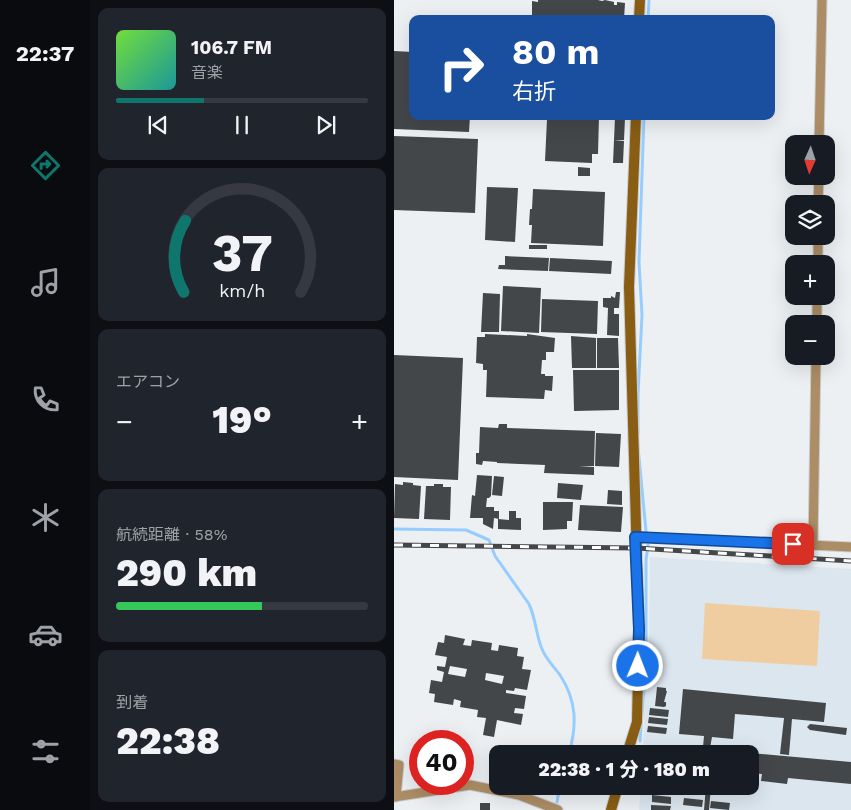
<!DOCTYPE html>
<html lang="ja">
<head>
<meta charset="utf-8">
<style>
	:root { --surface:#171b24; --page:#20242c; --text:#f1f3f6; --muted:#9ea1a6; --line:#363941; --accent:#0f766e }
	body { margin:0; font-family:"Work Sans","Noto Sans JP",sans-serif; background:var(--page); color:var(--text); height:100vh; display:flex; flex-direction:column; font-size:19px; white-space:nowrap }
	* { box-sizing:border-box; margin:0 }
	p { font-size:16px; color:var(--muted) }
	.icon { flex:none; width:28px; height:28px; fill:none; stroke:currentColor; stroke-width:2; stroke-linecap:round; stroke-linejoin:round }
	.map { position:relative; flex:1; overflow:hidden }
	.drawer { display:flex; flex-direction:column; gap:8px; padding:8px; background:#0d0f14; width:304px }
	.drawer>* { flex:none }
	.guide { position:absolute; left:15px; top:15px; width:366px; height:105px; border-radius:10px; box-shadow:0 5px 20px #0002; background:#1a4fa0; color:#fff; overflow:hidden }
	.needle { width:32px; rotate:183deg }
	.controls { position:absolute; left:391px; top:135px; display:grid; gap:10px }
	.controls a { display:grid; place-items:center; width:50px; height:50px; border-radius:10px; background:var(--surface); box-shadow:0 5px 20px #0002; font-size:25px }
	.speed { position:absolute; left:15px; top:730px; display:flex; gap:10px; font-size:25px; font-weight:700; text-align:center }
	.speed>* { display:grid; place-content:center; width:65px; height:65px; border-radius:50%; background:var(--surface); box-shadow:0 5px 20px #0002; line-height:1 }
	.speed .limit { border:8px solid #d22; background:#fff; color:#111 }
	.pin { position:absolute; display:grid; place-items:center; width:42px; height:42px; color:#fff; margin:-21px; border-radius:10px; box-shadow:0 2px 8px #0006 }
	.me { position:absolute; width:55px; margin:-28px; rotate:1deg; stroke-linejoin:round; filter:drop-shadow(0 0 4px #0008) }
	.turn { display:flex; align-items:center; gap:18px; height:105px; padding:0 20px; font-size:22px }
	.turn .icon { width:65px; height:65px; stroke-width:2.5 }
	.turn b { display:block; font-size:35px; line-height:42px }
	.big { font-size:38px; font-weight:800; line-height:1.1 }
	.drawer .tile { flex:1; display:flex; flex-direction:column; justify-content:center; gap:8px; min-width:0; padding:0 18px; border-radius:10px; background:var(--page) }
	.drawer .dial { align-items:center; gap:0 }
	.dial svg { height:130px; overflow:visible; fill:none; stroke:var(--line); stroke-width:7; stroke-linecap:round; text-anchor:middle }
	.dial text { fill:var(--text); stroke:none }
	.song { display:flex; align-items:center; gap:15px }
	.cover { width:60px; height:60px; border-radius:8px; background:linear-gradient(135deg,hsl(100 70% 55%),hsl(180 70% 35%)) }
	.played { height:5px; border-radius:2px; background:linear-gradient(90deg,var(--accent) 35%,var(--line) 35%) }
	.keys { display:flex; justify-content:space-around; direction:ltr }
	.heat { display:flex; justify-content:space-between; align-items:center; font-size:28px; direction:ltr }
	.charge { height:8px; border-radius:4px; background:linear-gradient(90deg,#34c759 58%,var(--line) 0) }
	.trip { position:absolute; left:95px; top:745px; width:270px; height:50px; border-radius:10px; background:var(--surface); box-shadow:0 5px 20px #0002; font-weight:800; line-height:50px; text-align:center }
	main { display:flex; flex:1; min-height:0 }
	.menu { display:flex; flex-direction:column; width:90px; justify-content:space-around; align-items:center; background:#090b0e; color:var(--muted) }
	.menu .icon { width:35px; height:35px }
	.menu .on { color:var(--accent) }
	.menu b { font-size:22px; color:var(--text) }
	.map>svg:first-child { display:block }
	.built { fill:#dce6ef }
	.green { fill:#f0cda0 }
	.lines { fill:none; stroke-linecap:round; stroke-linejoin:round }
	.stream { stroke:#97cdfe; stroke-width:3 }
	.building { fill:#44474a; fill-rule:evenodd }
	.street-casing { stroke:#c9cdd0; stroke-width:11 }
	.secondary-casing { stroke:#c9cdd0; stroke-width:12 }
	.street { stroke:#ac8d65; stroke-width:9 }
	.secondary { stroke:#895d14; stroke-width:10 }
	.rail-casing { stroke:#454648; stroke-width:5 }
	.rail { stroke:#fff; stroke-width:3; stroke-dasharray:9; stroke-linecap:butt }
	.route-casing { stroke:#114b97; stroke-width:12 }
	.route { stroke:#1a73e8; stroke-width:9 }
</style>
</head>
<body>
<main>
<nav class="menu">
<b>22:37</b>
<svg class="icon on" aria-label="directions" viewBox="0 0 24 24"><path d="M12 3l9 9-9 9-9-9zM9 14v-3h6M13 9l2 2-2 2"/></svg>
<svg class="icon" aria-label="music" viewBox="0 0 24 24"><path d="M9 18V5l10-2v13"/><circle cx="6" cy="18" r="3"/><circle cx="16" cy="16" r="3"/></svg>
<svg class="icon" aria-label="phone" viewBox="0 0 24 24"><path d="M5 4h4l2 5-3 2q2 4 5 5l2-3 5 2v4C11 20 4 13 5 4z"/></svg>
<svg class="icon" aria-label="climate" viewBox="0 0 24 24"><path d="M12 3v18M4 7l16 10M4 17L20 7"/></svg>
<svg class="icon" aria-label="car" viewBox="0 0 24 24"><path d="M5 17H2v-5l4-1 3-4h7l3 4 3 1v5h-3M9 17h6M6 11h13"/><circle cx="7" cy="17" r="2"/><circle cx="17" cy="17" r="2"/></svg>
<svg class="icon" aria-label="filters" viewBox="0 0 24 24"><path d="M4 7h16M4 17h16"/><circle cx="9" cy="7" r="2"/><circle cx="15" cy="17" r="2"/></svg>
</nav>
<section class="drawer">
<div class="tile">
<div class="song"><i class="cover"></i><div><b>106.7 FM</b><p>音楽</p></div></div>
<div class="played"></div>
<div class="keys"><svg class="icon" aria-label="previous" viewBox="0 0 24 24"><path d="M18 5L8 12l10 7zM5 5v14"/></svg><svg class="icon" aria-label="pause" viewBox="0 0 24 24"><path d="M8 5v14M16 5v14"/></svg><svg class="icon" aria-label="next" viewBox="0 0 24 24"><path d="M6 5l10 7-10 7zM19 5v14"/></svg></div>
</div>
<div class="tile dial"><svg viewBox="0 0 100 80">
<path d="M14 69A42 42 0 1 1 86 69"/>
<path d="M14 69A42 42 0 0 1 15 25" stroke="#0f766e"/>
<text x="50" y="56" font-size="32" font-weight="700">37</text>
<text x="50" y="72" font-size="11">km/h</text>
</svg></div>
<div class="tile"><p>エアコン</p>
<div class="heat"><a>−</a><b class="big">19°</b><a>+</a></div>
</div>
<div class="tile"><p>航続距離 · 58%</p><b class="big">290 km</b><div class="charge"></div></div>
<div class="tile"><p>到着</p><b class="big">22:38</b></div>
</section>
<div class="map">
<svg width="458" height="810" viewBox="0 0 458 810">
	<rect width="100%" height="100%" fill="#ecf0f3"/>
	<path class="built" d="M256,557L457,569V810H245L247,786H356V754H249L251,685L255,660Z"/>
	<path class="green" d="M311,603L426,611L423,666L308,659Z"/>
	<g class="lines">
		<path class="stream" d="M254,19L255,0
			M244,433V394L248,315L245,262L250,116
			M244,447L252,531
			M0,529L72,530L95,540L101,556L135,604C142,619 142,635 148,649C152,659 160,667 166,675C183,701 183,725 175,754
			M246,741L252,661V560L254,545
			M163,802L166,786"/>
	</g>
	<path class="building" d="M144,0H204L208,1L211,0L220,2V5H223V2L231,3L230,19H138V1L144,2Z
		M0,51L19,52V116H76L75,132L0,129Z
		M151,116H205L204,154H198V163L151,161L153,119H151Z
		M221,117L231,118L230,140H220Z
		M0,136L84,139L81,213L0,210Z
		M220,140L230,141L229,163H219Z
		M184,167L196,168V176H184Z
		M93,187L124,188L121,242L91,240Z
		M139,189L211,192L209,246L137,243L138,225H135L136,209H138Z
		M135,245H153V249H135Z
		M111,256L155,258L154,271L104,269L105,265H111Z
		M156,258L218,261L217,274L155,271Z
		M109,286L147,288L145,333L107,331Z
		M222,292H226L225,308H220V314H225V336L213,335L214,308L209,307V298H217V296L221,298Z
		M89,293L106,294L105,332H87Z
		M148,299L204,301L203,334L147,332Z
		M91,334L133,336V334L161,338L160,352H152V360H148L147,374H151V376H159L158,391L151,390L150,399L92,397L93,370H89V364L82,363L83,337H91Z
		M177,336L202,338V368H178Z
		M203,338H224L225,368H203Z
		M0,355L69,358L64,480L0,477Z
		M179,370H225V410L180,411Z
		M105,424H113V428L201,431L200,466H185L200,467V475L150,473L151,465L103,463V462L89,461L88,465L82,464V453H85L86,427L104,428Z
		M202,433L227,434L225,467L201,466Z
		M83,475L98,476L97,496L95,498H93L92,507H100V511H105V519L100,518L99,529L89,524V518H76L78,495L81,496Z
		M100,476L110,477L108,496L98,495Z
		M9,482L19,483V485L27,486L25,519L0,518L1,484L9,485Z
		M164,483L189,485L187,500L163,498Z
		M40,484H49V487H57L56,520L30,519L32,486H40Z
		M214,490L228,491V505L213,504Z
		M149,502H179L178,521H173V529L149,530Z
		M186,505L229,507L227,532L184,530Z
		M115,511H122V518H127V530L104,529V519L115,520Z
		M51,635L71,639L69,645L77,646L78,640L98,643L97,650L104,651L105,645L124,648L123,656L130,657L128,669L137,670L133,690L121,688L120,691L112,690V693L132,696L130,709L121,708L120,713L129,714L127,725L103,720L100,737L89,735L92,718L83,717L84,710L66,707L67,701L60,699L59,705L40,702L41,694L35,693L37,680L48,682L50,672L43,670V666L51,667L53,657L41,655L44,642L50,643ZM56,666L73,669L71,677L54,674ZM92,673L110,676L108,684L91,680Z
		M263,687L272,688V691H273L270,702H272V706L270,707L261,706Z
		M289,689L432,703L430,722L398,719L395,755L386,754L390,718L341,714L339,739L318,737L316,748L309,747L310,736L285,734Z
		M256,708L275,710L274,717L255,715Z
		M255,717L274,719L273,725L254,723Z
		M416,724L453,728L452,735L416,730L413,727Z
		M254,726L273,728L272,734L253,732Z
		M283,746L350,752V754H282Z
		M356,753L458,762V784L394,778L393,784L367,781L368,774L356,773Z
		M312,786H317L315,810H310Z
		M258,795L277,797V804L258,802Z
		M290,798L309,800L308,807L289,805Z
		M317,801L336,803L335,810L316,808Z
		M86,803H96V810H86Z
		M257,805L277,806L276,810H257Z"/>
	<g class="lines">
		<g class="street-casing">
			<path id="street" d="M425,144L428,0
				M424,204L425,176
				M424,264V236
				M423,324V296
				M241,537L458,547
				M419,545L422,356
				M0,764L5,765L2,797
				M0,797L76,785L125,795L164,810"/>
		</g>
		<g class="secondary-casing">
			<path id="secondary" d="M245,19L246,0
				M233,754L243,722L245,629L235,287L242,116
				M217,810L224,786"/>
		</g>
		<use href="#street" class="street"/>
		<use href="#secondary" class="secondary"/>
		<g class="rail-casing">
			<path id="rail" d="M0,545L242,548L458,561"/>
		</g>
		<use href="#rail" class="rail"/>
	</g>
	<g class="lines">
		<g class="route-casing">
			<path id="route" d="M244,666L245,629L241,537L399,544"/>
		</g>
		<use href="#route" class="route"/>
	</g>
</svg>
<div class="controls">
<a><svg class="needle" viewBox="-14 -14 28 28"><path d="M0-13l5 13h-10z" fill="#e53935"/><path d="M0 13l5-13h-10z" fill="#9ea1a6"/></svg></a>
<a><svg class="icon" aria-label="layers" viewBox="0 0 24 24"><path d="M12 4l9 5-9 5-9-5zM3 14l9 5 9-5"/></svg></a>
<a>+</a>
<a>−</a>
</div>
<div class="speed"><div class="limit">40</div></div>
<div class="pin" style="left:399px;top:544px;background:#d93025"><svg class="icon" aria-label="arrive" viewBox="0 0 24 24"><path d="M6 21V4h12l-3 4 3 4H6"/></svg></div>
<svg class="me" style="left:244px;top:666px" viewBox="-20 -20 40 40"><circle r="17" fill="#1a73e8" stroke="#fff" stroke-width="3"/><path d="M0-11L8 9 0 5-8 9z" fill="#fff"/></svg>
<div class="trip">22:38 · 1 分 · 180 m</div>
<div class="guide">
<div class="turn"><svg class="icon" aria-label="right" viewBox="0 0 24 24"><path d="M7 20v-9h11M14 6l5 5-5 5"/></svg><div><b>80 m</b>右折</div></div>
</div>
</div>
</main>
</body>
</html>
